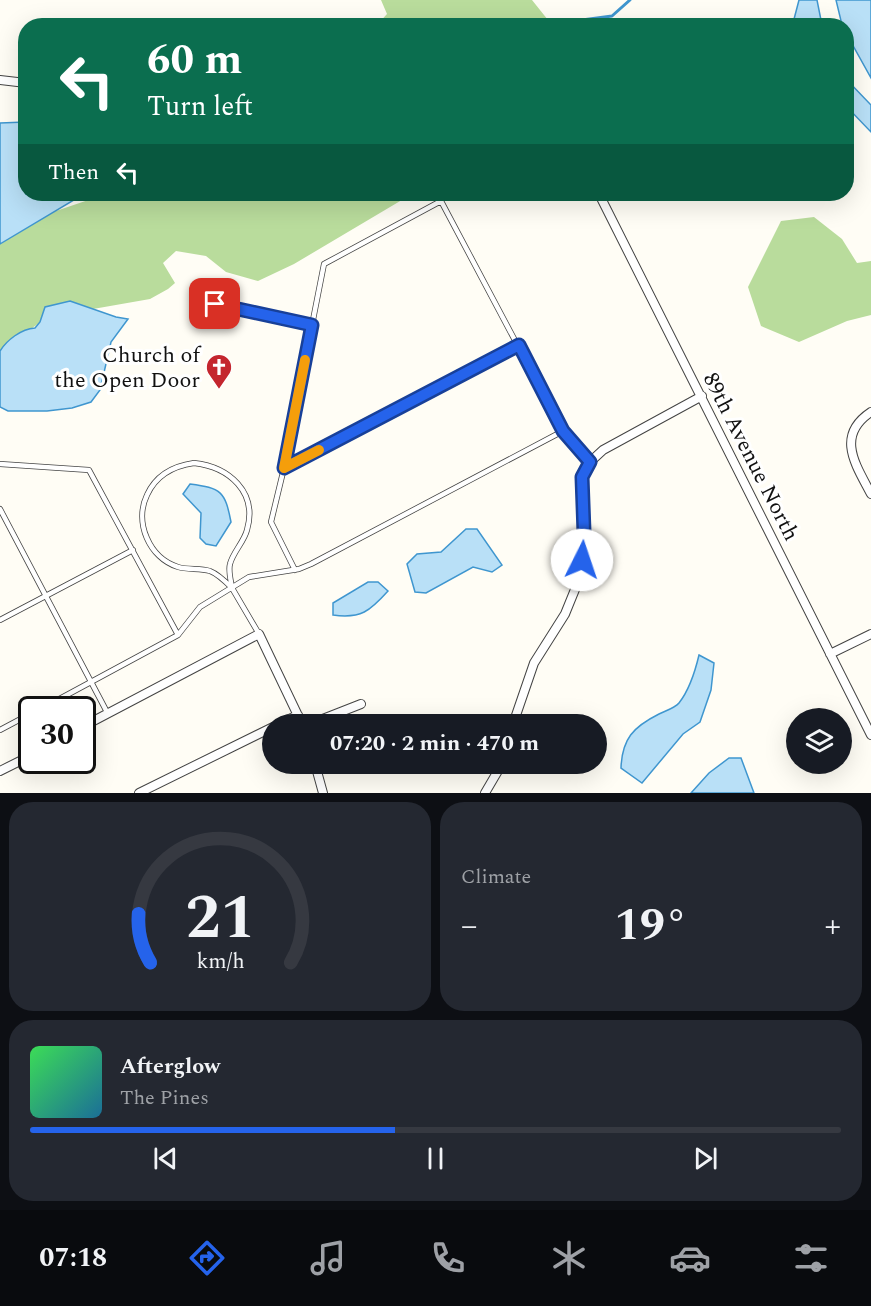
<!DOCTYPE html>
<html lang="en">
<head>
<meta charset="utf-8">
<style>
	:root { --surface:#171b24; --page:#242831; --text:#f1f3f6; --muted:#9ea1a6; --line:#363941; --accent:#2563eb }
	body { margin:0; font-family:Spectral,serif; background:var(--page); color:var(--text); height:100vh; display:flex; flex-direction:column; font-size:22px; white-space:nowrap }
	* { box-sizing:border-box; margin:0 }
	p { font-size:20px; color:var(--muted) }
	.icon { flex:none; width:33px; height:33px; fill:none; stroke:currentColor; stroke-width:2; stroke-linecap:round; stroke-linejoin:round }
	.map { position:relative; height:793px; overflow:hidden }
	.drawer { display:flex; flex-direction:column; gap:9px; padding:9px; background:#0d0f14; flex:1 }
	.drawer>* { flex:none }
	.hud { position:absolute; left:18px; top:18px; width:836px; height:183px; border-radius:24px; box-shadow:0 6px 24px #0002; background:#0b6e4f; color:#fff; overflow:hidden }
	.fabs { position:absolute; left:786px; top:708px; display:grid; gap:12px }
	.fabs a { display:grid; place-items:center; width:66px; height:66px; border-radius:50%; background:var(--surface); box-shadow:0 6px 24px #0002; font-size:30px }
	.speed { position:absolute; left:18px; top:696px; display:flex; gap:12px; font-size:30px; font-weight:700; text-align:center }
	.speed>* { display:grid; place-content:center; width:78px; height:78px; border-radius:50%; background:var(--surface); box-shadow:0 6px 24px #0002; line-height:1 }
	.speed .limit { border:3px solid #111; border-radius:9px; background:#fff; color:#111 }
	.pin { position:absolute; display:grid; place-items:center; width:51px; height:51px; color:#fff; margin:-26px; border-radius:12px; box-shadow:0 3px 9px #0006 }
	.me { position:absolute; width:66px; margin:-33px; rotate:4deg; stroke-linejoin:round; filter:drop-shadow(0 0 4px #0008) }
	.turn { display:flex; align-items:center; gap:21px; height:126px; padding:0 30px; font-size:27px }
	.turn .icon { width:78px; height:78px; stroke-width:2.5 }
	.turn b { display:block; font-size:42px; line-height:51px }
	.then { display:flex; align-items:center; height:57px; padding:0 30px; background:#0003; gap:12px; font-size:22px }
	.big { font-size:45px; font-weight:700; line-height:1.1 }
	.drawer .tile { flex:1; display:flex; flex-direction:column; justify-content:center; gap:9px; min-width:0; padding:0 21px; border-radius:24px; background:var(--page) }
	.drawer .dial { align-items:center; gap:0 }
	.dial svg { height:156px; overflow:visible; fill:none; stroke:var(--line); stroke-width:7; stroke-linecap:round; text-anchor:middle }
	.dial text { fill:var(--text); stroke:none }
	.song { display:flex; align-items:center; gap:18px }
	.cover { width:72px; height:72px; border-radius:9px; background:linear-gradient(135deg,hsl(130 70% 55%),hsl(200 70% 35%)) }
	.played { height:6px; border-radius:3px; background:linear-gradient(90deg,var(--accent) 45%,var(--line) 45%) }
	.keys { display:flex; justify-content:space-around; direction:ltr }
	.heat { display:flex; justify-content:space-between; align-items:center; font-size:33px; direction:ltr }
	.drawer .tiles { flex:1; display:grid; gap:9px; grid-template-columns:1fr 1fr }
	.tile:last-child { grid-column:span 2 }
	.trip { position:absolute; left:262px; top:714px; width:345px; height:60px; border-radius:30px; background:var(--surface); box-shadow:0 6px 24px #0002; font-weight:700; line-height:60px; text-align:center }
	.tabs { display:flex; height:96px; justify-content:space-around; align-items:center; background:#090b0e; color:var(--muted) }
	.tabs .icon { width:42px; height:42px }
	.tabs .current { color:var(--accent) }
	.tabs b { font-size:27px; color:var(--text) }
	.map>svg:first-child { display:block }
	.forest { fill:#b9dc9c }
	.water { fill:#b9e0f7; stroke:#3f96cf; stroke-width:1.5 }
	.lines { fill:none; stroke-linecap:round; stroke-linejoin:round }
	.stream { stroke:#3f96cf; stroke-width:3 }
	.lane-casing { stroke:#444; stroke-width:6 }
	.street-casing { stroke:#444; stroke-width:10 }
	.lane { stroke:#fff; stroke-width:4.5 }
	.street { stroke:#fff; stroke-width:8 }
	.route-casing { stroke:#184099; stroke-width:15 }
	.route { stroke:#2563eb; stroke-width:10 }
	.slow { stroke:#f59e0b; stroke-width:10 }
	.labels { text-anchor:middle; stroke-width:6; stroke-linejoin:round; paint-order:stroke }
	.poi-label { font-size:22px; fill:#111; stroke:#fff; text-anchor:end }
	.street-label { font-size:22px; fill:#111; stroke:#fff }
</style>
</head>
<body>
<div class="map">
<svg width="871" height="793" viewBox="0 0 871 793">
	<rect width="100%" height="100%" fill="#fffdf5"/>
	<path class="forest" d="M381,0H532L552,25H377L387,14Z
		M106,194H412L294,264L258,281L226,272L206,256L176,251L163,263L175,283L168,289L150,299L93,309L70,301L0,351V244L53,212Z
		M814,217L842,239L857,263L871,261V315L847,321L799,342L761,326L748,287L781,221Z"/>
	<path class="water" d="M799,0H817L822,25H784L793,23Z
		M836,0H871V78L846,33V26L842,25Z
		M846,79L871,105V132L846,106Z
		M25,122L26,194H84L0,244V123Z
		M70,301L116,317L128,319L111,342L100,390L91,402L72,408L47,411H8L0,407V351C7,340 21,329 35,328L40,322L45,307Z
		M190,484C221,488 225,491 231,522L216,546L206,544L200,538L201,513L183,494Z
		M466,529H477L502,565L492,572L473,567L426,593L415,592L407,564L417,554L441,552Z
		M368,582H378L388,591C370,611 361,619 333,615V603Z
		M699,655L714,663L711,690L700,722L683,734L642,783L621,768C622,739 633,727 659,714C665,711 675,708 679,703C690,689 695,672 699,655Z
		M729,758H741L754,793H691L709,773Z"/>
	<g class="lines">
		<path class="stream" d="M537,26L612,16L630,0"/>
		<g class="lane-casing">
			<path id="lane" d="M195,299L312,325L324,264L441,201L563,431
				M194,463C229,467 258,492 247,530C244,542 233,552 230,564C228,571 231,581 232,588C226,582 218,574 210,571C200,568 188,570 178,567C149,558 134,522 147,495C156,475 173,466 194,463Z
				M0,464L89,470L178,635
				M284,468L519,345
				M0,509L108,714
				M295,570L271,522L284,468L312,325
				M232,588L259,634
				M0,620L133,550
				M39,710L178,635L200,607L249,577L299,569L311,564L563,431L590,462
				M0,730L32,713"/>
		</g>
		<g class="street-casing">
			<path id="street" d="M626,26L628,25
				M0,80L26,83
				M599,194L871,735
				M871,412C835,436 856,465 871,494
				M830,654L871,634
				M278,724L298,715
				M310,724L361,704
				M513,724L534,663L565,614L576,587L582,560L584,532L582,477L590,462L603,450L702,396
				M82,727L259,634L302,724
				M315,764L323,793
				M0,771L32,755
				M139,793L273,727
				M485,793L502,764"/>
		</g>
		<use href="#lane" class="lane"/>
		<use href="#street" class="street"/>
	</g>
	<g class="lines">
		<g class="route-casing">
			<path id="route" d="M215,304L312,325L284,468L519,345L563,431L590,462L582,477L584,532L582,560"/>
		</g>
		<use href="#route" class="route"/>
		<path class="slow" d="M305,360L284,468L319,450"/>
	</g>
	<defs>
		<g id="church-pin" transform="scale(1.35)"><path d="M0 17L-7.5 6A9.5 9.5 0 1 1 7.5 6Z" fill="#c4262e" stroke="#fff"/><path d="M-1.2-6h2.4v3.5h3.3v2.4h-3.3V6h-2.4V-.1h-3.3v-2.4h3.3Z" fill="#fff"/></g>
	</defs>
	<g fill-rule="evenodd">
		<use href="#church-pin" x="219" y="367"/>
	</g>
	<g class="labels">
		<g class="poi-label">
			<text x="200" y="362">Church of<tspan x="200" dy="25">the Open Door</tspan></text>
		</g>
		<g class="street-label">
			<text transform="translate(752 456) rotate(63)" y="8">89th Avenue North</text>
		</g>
	</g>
</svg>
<div class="fabs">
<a><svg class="icon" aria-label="layers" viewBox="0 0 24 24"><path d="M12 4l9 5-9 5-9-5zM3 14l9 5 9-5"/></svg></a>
</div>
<div class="speed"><div class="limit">30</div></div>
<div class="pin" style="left:215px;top:304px;background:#d93025"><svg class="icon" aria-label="arrive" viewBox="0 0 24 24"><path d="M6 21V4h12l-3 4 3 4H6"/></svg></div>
<svg class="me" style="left:582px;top:560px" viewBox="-20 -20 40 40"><circle r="19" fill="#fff"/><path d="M0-13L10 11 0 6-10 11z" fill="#2563eb"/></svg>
<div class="trip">07:20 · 2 min · 470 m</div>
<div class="hud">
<div class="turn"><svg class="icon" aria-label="left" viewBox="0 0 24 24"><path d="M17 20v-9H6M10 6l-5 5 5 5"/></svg><div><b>60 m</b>Turn left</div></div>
<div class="then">Then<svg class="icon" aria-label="left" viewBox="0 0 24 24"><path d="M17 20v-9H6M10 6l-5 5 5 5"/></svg></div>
</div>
</div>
<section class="drawer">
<div class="tiles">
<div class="tile dial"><svg viewBox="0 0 100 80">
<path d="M14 69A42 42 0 1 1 86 69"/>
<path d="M14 69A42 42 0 0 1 8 44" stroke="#2563eb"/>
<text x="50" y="56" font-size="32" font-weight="700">21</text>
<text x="50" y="72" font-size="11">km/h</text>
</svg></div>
<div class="tile"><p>Climate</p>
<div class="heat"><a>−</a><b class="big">19°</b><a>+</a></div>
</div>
<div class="tile">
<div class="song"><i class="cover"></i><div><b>Afterglow</b><p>The Pines</p></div></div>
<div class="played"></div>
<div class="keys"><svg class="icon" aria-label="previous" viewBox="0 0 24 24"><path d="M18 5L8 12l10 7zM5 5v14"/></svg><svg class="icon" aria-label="pause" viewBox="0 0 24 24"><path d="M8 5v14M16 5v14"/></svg><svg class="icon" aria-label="next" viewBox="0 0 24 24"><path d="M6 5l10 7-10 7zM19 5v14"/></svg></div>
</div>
</div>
</section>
<nav class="tabs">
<b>07:18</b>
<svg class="icon current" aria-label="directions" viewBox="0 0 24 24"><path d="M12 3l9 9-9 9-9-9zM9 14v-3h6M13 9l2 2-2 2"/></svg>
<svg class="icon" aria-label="music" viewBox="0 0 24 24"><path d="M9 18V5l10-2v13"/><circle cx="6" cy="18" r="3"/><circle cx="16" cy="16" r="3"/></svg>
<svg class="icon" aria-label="phone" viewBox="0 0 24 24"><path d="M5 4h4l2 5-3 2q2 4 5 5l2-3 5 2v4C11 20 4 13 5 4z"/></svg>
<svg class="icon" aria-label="climate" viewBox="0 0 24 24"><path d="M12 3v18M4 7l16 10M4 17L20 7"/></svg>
<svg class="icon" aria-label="car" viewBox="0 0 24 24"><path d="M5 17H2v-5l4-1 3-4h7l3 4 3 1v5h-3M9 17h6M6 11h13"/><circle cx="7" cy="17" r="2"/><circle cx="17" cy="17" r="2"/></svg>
<svg class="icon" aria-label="filters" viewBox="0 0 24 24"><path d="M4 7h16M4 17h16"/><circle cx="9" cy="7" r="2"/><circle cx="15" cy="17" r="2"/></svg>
</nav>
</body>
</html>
